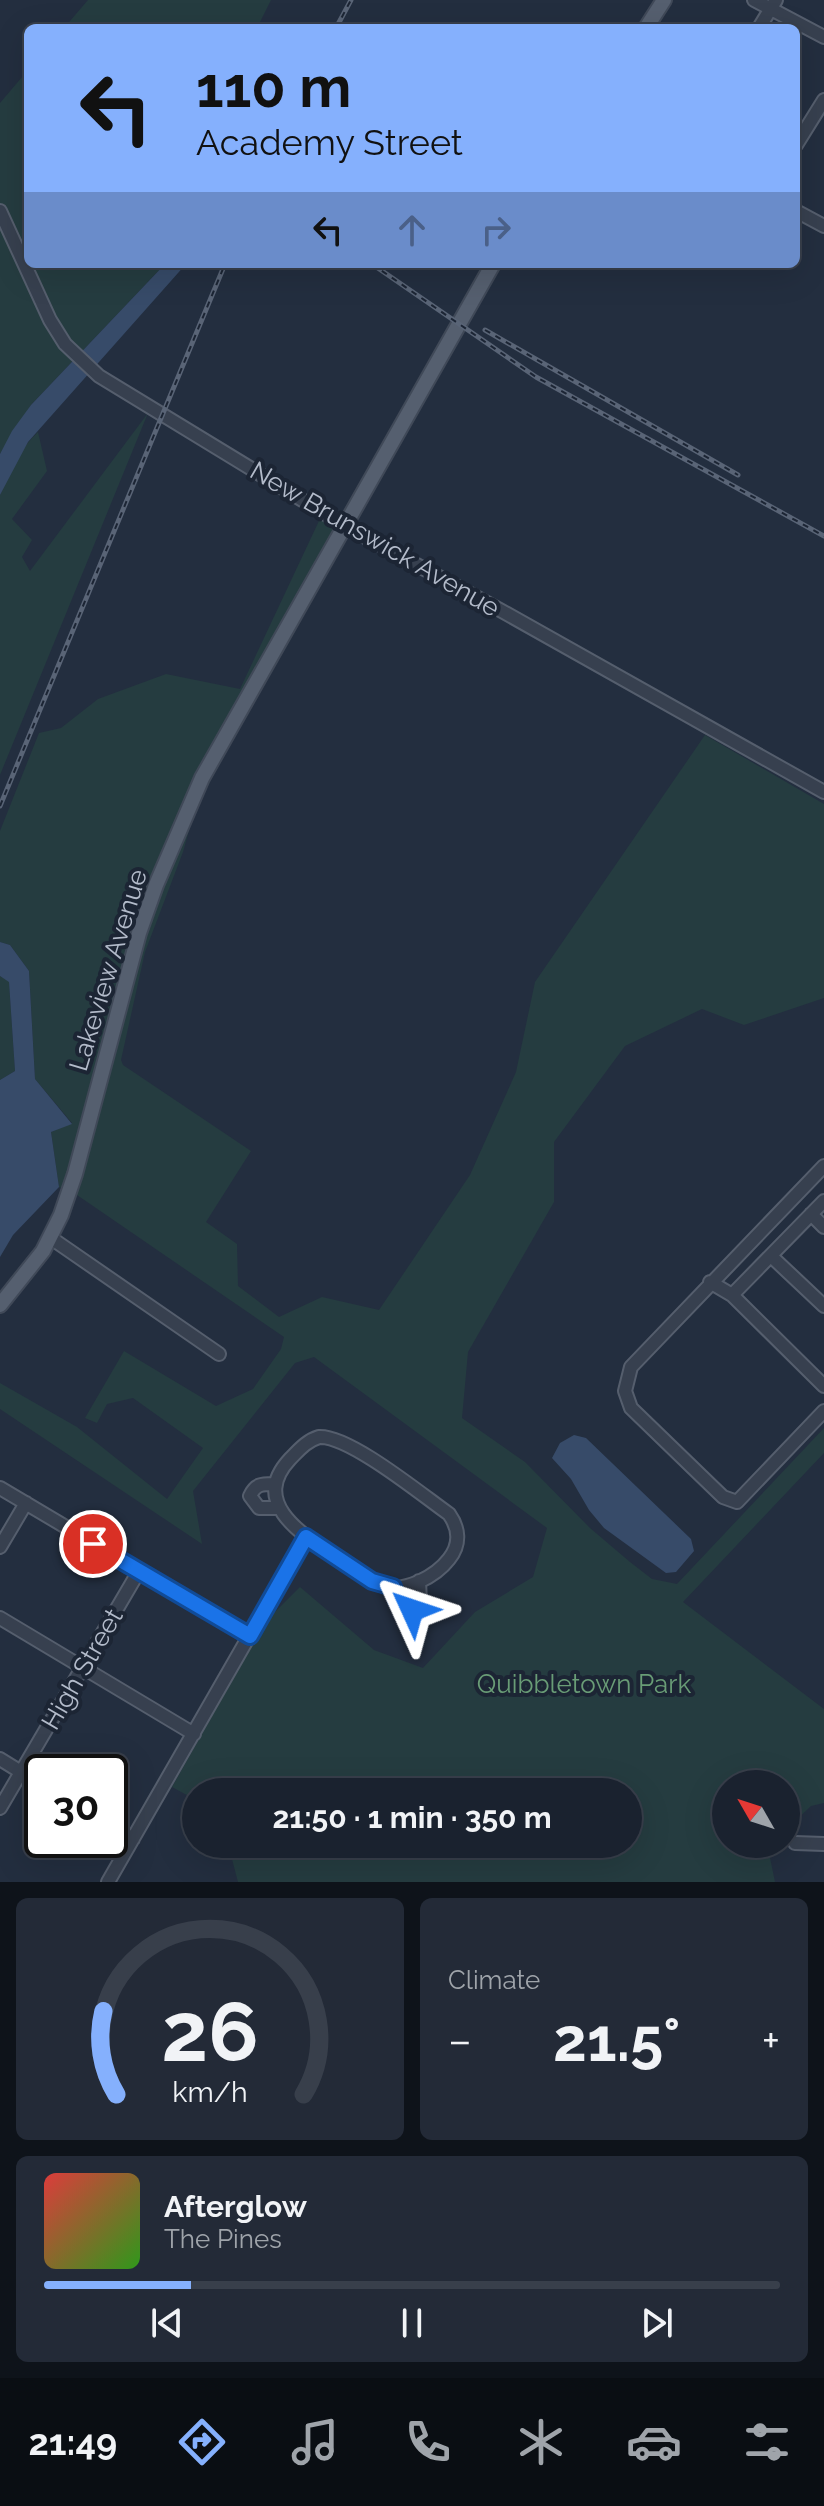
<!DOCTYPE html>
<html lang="en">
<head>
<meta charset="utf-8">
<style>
	:root { --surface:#1a222f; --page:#232a37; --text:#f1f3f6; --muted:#9fa4aa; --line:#383f4b; --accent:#85b0fd }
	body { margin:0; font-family:Raleway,sans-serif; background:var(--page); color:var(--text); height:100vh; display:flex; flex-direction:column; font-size:30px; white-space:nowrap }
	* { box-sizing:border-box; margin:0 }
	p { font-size:26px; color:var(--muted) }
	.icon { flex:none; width:44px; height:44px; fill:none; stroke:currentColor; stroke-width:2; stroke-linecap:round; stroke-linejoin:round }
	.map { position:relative; height:1882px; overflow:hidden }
	.sheet { display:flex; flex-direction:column; gap:16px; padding:16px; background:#0e131a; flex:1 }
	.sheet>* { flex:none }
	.hud { position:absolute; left:24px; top:24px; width:776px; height:244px; border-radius:12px; box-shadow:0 8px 32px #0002,0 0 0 2px var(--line); background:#85b0fd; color:#111; overflow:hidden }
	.needle { width:52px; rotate:309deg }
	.buttons { position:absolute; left:712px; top:1770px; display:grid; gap:16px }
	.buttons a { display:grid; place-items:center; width:88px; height:88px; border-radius:50%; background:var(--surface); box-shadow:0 8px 32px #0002,0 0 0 2px var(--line); font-size:40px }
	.speed { position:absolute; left:24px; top:1754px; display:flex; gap:16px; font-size:40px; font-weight:700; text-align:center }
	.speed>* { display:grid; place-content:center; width:104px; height:104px; border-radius:50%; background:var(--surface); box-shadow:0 8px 32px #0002,0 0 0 2px var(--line); line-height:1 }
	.speed .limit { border:4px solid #111; border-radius:12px; background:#fff; color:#111 }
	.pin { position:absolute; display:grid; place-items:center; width:68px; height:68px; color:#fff; margin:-34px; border:4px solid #fff; border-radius:50%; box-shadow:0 2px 8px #0007 }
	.me { position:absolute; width:88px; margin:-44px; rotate:312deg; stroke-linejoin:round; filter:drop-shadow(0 0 6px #0008) }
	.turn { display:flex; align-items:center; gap:28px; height:168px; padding:0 40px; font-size:36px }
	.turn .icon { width:104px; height:104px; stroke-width:2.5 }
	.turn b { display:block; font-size:56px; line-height:68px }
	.lanes { display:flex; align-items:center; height:76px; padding:0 40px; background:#0003; justify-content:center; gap:40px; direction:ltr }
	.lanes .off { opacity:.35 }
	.big { font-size:60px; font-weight:700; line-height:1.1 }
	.sheet .card { flex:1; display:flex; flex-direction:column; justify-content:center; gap:12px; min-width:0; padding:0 28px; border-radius:12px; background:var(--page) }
	.sheet .dial { align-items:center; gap:0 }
	.dial svg { height:208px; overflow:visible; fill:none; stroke:var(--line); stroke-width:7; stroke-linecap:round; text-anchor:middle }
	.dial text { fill:var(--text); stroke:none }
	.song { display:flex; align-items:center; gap:24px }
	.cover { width:96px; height:96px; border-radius:12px; background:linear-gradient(135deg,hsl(0 70% 55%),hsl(110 70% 35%)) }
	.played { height:8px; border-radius:4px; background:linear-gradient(90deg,var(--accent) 20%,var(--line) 20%) }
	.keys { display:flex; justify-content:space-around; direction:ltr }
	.heat { display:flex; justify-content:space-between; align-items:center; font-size:44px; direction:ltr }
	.sheet .tiles { flex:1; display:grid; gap:16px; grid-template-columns:1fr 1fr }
	.card:last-child { grid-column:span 2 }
	.trip { position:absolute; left:182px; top:1778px; width:460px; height:80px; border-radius:40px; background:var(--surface); box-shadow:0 8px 32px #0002,0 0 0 2px var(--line); font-weight:700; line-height:80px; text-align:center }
	.menu { display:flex; height:128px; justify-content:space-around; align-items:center; background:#0a0e13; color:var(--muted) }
	.menu .icon { width:56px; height:56px }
	.menu .current { color:var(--accent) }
	.menu b { font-size:36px; color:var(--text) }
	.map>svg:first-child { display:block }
	.green { fill:#253c40 }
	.water { fill:#374b69 }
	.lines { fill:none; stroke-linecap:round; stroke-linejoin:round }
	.minor-casing { stroke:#555e6d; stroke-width:16 }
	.major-casing { stroke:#404958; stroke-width:18 }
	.minor { stroke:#37404f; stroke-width:12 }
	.major { stroke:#555f6f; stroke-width:14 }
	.rail-casing { stroke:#596476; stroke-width:5 }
	.rail { stroke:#1c2534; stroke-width:2; stroke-dasharray:6; stroke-linecap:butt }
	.route-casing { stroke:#114b97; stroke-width:20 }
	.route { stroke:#1a73e8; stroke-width:14 }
	.labels { text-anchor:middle; stroke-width:8; stroke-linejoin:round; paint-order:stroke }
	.street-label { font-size:26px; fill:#b3bbca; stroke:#1c2534 }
	.park-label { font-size:26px; fill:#699c76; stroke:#1c2534 }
</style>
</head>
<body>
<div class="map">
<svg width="824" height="1882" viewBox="0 0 824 1882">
	<rect width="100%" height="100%" fill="#232e3f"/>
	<path class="green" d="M88,0H271L257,28H64Z
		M28,70V264H165L31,405L0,454V103Z
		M148,413L0,775V495C10,472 19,449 38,432L47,471L12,519L32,540L22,557L30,571Z
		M326,506L352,521L201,787L183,852L145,952L121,1060L123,1065L251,1151L206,1222L237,1244L238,1286L279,1317L322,1297L379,1310L470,1175L516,1072L535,982L705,735L824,804V998L744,1025L702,1009L625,1046L554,1142V1202L468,1352L462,1418L525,1462L590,1528L630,1562L652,1579L677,1584L824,1428V1453L683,1602L824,1709V1803L811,1806L786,1830V1784H726V1844H772L768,1848L775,1882H238L228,1844H628V1792H196V1800L172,1787L265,1622L300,1587L374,1650L423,1668L475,1612L533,1577L547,1528L314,1357L295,1363L193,1491L202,1544L0,1409V1383L77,1427L167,1499L203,1448L133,1398L107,1404L97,1423L85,1418L124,1351L216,1406L253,1389L281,1349L284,1337L77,1195L59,1187L51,1132L72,1123L35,1079L29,971L10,945L0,942V831L39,733L61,728L98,699L166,674L240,689Z
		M0,976L9,981L15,1071L0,1080Z"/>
	<path class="water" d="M165,264H186L28,442L0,495V454L12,431L31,405Z
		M0,942L10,945L29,971L35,1079L72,1124L51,1132L59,1187L13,1235L0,1257V1080L15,1071L9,982L0,976Z
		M574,1435L586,1438L691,1539L694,1551L676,1572L666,1573L604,1528L589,1510L571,1479L552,1458L560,1443Z"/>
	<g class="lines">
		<g class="minor-casing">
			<path id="minor" d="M754,0L824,37
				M759,28L776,0
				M796,145L824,100
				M0,211L50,320L65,344L99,376L345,526L500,610L824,792
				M796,211L824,226
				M824,1166L631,1367L625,1391L631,1408L723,1497L737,1502L824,1411
				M811,1214L824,1227
				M51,1238L219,1354
				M771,1256L824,1306
				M710,1282L732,1295L824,1386
				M732,1295L824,1201
				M319,1437C349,1435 422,1495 449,1514C459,1528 461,1544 449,1559C436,1576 405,1593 384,1586C367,1582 351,1567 336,1557C303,1535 249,1503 290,1459C299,1450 306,1441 319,1437Z
				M276,1484C263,1484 256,1483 250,1496L259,1508H278
				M0,1488L250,1636
				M0,1547L26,1503
				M393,1587C397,1599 399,1608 412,1610L420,1602L419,1581
				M0,1618L194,1734
				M0,1759L42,1785
				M0,1808L139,1571
				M110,1825L133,1839
				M795,1843L824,1844
				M108,1882L306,1537"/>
		</g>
		<g class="major-casing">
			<path id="major" d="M646,28L664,0
				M0,1305L43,1251L61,1215L75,1174L139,933L156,885L202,778L493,264"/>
		</g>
		<use href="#minor" class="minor"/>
		<use href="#major" class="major"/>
		<g class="rail-casing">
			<path id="rail" d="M336,28L351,0
				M372,264L536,377L824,536
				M485,330L738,475
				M0,806L225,264"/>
		</g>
		<use href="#rail" class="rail"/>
	</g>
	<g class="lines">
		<g class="route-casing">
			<path id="route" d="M93,1544L250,1636L306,1537L372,1581L393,1587L397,1600L404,1609L412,1610"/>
		</g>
		<use href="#route" class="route"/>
	</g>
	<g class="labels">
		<g class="street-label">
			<text transform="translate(375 539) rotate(30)" y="9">New Brunswick Avenue</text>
			<text transform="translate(108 970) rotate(-73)" y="9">Lakeview Avenue</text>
			<text transform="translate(82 1669) rotate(-60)" y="9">High Street</text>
		</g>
		<g class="park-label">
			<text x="584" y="1693">Quibbletown Park</text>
		</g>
	</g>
</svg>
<div class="buttons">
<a><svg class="needle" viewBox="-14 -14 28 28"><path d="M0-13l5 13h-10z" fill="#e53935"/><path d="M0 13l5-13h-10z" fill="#9fa4aa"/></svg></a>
</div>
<div class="speed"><div class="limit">30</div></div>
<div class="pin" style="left:93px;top:1544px;background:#d93025"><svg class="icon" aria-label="arrive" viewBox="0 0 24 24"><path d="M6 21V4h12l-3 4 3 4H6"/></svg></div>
<svg class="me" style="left:412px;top:1610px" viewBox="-20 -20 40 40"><path d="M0-17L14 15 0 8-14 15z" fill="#1a73e8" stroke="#fff" stroke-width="4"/></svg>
<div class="trip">21:50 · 1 min · 350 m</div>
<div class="hud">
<div class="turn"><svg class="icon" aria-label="left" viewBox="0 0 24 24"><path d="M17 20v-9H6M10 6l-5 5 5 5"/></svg><div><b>110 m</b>Academy Street</div></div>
<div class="lanes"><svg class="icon" aria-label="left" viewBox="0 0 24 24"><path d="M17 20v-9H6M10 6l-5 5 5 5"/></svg><svg class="icon off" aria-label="ahead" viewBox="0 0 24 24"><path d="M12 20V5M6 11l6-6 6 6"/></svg><svg class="icon off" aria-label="right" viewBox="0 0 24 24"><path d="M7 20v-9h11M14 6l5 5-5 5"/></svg></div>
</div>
</div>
<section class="sheet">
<div class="tiles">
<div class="card dial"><svg viewBox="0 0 100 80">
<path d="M14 69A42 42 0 1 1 86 69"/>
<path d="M14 69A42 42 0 0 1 9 37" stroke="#85b0fd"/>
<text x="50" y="56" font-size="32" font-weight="700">26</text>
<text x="50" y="72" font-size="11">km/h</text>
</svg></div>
<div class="card"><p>Climate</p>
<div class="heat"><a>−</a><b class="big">21.5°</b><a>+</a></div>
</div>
<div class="card">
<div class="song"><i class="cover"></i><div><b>Afterglow</b><p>The Pines</p></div></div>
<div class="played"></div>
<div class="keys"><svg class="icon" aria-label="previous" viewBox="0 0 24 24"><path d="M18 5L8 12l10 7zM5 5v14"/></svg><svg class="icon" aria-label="pause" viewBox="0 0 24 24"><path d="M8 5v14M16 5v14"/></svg><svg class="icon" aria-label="next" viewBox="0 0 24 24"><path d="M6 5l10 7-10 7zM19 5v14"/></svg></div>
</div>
</div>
</section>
<nav class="menu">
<b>21:49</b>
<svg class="icon current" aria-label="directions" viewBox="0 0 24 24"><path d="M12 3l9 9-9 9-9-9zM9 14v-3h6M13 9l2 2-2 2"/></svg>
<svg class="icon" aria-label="music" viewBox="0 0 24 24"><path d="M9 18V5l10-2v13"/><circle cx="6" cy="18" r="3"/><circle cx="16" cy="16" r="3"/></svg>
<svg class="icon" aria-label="phone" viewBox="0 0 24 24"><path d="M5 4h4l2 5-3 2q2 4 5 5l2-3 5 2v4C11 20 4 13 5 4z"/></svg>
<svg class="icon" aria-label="climate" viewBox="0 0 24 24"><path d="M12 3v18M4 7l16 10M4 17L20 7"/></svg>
<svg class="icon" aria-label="car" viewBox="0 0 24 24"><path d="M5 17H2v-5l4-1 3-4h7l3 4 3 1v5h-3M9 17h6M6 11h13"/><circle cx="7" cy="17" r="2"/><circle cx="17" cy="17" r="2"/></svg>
<svg class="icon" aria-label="filters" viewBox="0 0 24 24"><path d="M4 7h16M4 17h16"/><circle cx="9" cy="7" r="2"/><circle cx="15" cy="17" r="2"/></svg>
</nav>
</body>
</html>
